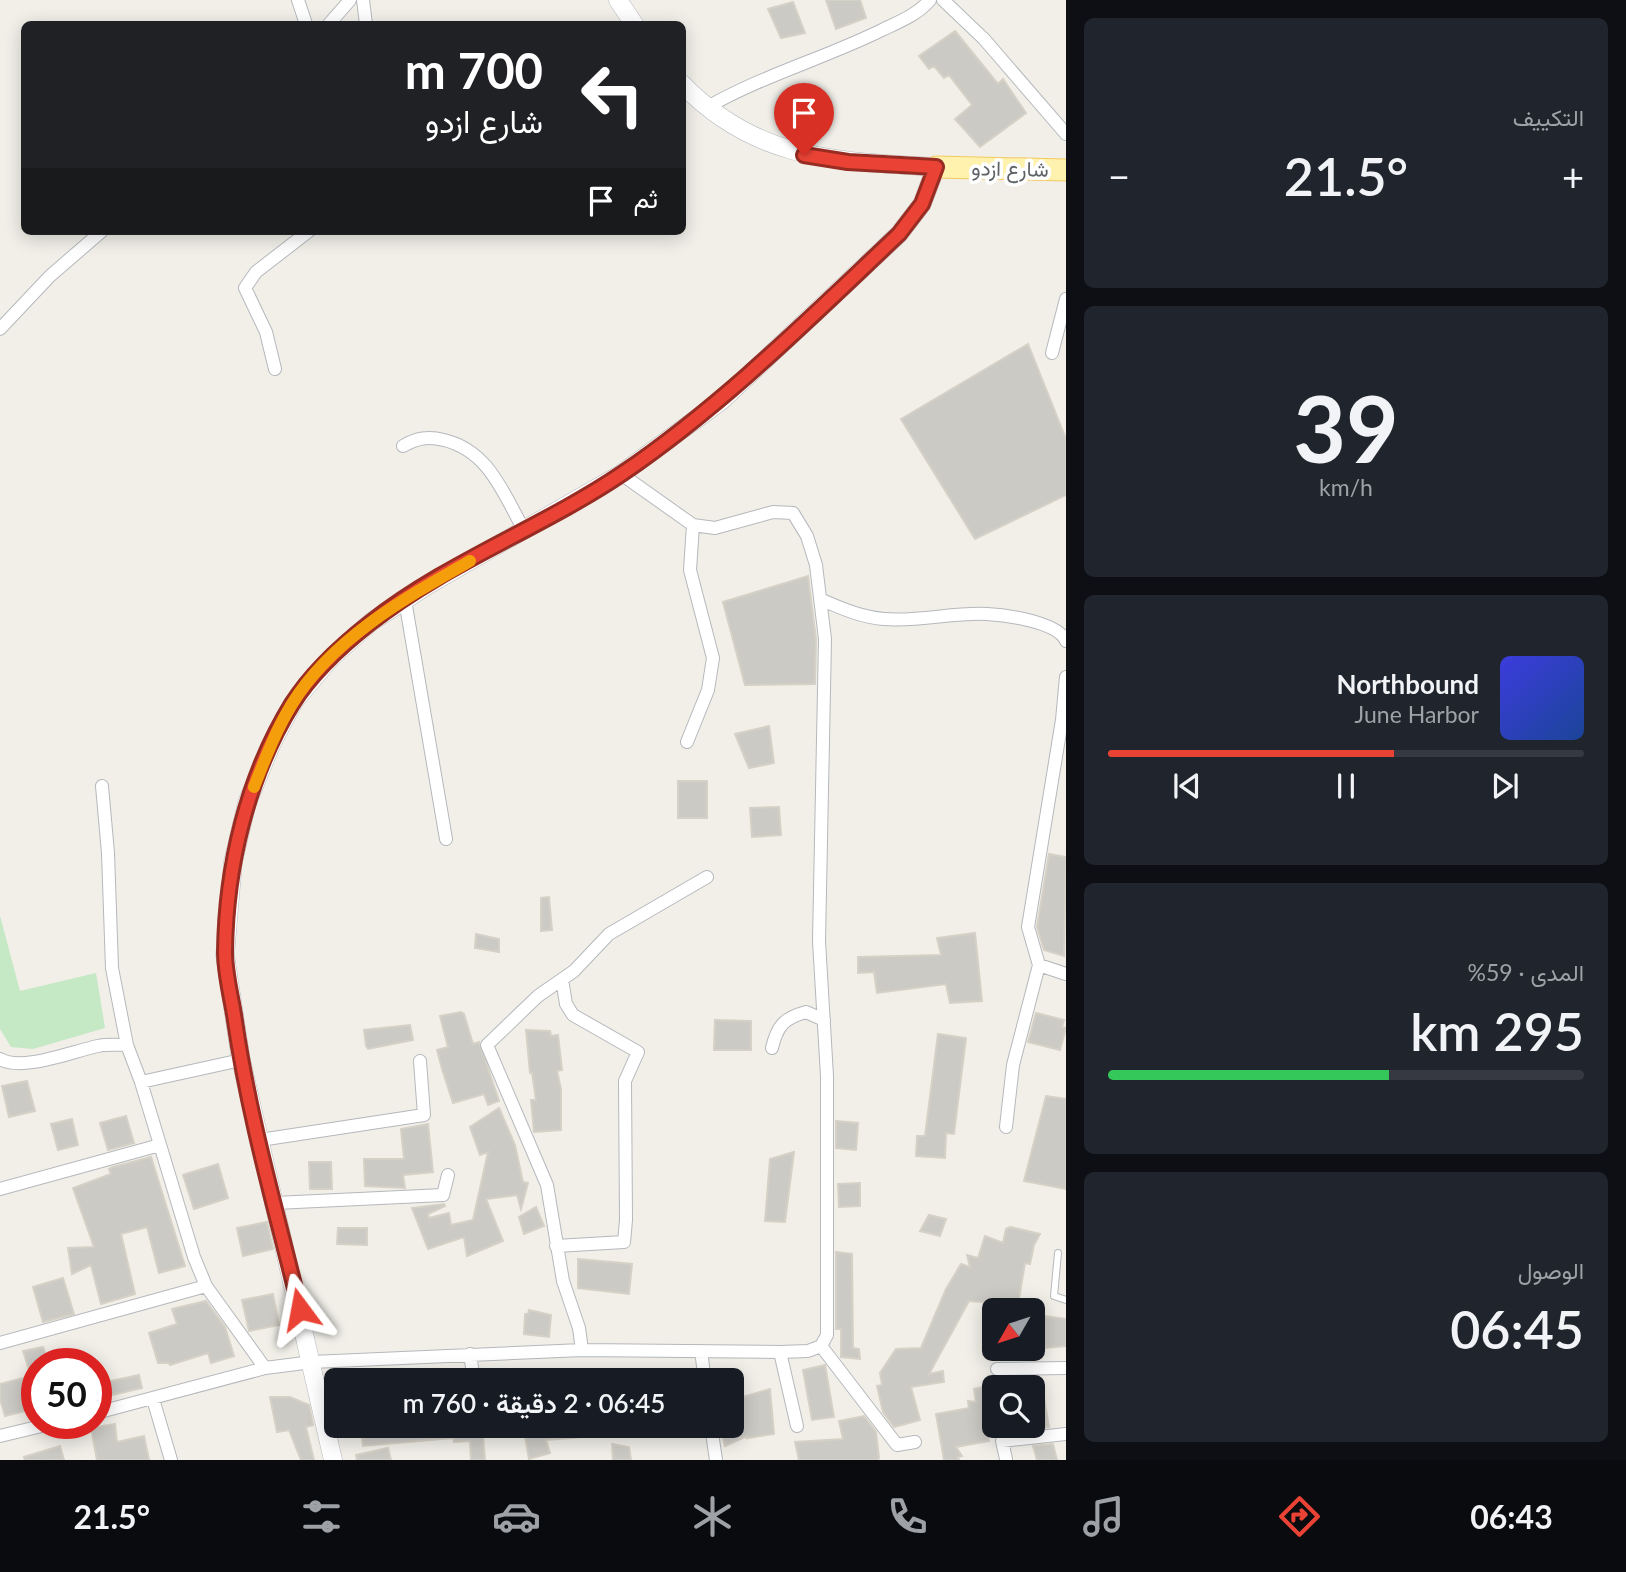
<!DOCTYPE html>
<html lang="ar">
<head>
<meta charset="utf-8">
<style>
	:root { --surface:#171b24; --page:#20242c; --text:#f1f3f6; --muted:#9ea1a6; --line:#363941; --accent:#ea4335 }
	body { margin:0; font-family:Lato,Vazirmatn,sans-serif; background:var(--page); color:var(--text); direction:rtl; height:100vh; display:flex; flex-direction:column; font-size:26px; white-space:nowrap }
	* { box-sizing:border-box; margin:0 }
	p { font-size:23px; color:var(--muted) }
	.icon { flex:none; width:38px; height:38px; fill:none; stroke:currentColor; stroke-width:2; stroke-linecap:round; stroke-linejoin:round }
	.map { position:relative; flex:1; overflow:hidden; direction:ltr }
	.panel { display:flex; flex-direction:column; gap:18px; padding:18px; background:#0d0f14; width:560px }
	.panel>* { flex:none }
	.top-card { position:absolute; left:21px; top:21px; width:665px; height:214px; border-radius:10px; box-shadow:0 4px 18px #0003; direction:rtl; background:#202124; color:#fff; overflow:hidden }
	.needle { width:46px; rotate:231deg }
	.tools { position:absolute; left:982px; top:1298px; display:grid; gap:14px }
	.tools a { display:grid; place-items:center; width:63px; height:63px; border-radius:10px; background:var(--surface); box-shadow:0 4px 18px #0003; font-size:35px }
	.speed { position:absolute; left:21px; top:1348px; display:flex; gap:14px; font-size:35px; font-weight:700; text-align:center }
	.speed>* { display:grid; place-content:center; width:91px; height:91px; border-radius:50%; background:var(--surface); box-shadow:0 4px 18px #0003; line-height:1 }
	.speed .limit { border:10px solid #d22; background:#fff; color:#111 }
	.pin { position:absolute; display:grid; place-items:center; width:60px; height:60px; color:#fff; margin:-72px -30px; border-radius:50% 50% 50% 0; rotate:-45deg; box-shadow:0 0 7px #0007 }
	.pin .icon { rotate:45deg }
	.me { position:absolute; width:77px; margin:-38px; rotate:347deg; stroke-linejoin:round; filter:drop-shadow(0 0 5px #0008) }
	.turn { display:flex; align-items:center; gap:24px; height:147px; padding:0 28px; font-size:32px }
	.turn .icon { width:91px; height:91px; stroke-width:2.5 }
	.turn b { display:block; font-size:49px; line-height:60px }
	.then { display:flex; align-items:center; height:66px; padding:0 28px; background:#0003; gap:14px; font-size:26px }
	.big { font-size:52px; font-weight:600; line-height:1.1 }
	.panel .card { flex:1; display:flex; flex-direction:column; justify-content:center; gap:10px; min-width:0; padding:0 24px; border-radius:10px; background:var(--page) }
	.panel .dial { align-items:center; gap:0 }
	.dial b { font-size:91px; line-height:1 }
	.song { display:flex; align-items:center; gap:21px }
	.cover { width:84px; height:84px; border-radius:10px; background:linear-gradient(135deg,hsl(240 70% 55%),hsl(220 70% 35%)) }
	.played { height:7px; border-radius:4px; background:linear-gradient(90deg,var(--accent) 60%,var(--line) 60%) }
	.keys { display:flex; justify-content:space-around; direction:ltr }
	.heat { display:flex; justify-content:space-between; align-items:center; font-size:38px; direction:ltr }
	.charge { height:10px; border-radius:5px; background:linear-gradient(90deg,#34c759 59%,var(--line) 0) }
	.trip { position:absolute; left:324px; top:1368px; width:420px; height:70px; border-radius:10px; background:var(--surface); box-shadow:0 4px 18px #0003; font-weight:600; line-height:70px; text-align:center; direction:rtl }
	.tab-bar { display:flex; height:112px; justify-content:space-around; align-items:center; background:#090b0e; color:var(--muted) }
	.tab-bar .icon { width:49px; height:49px }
	.tab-bar .selected { color:var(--accent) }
	.tab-bar b { font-size:32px; color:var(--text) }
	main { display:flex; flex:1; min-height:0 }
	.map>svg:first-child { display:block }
	.green { fill:#c5e8c5 }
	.building { fill:#cccac5; stroke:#d6d1c6; stroke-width:2 }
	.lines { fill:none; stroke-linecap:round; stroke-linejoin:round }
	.lane-casing { stroke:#b5b8bc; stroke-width:8 }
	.street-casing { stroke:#b5b8bc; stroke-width:14 }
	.secondary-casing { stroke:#b6babf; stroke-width:19 }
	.primary-casing { stroke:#f2c960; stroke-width:23 }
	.lane { stroke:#fff; stroke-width:6 }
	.street { stroke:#fff; stroke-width:12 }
	.secondary { stroke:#fff; stroke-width:18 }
	.primary { stroke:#fff2af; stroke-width:21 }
	.route-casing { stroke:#982c22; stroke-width:18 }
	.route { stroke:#ea4335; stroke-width:12 }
	.slow { stroke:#f59e0b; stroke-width:12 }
	.labels { text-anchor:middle; stroke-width:7; stroke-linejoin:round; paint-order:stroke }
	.street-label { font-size:21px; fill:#5f6368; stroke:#fff }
</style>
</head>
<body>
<main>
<section class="panel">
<div class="card"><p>التكييف</p>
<div class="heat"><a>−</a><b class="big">21.5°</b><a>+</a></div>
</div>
<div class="card dial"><b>39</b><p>km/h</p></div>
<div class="card">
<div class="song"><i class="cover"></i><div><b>Northbound</b><p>June Harbor</p></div></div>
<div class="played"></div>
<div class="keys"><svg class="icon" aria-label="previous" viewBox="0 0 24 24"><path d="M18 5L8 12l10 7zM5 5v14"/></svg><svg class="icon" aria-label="pause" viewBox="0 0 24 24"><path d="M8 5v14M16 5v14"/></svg><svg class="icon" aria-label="next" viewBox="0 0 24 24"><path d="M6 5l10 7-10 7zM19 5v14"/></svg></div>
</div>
<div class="card"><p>المدى · 59%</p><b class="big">295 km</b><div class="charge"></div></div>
<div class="card"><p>الوصول</p><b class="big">06:45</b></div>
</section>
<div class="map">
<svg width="1066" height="1460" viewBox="0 0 1066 1460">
	<rect width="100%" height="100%" fill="#f1efe8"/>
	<path class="green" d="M0,916L20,991L96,973L105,1028L33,1049L11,1047L0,1029Z"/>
	<path class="building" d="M826,0H860L866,18L836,29Z
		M793,2L805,33L781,38L768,9Z
		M955,31L998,84L1003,79L1026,113L980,147L955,119L972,105L949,75L944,78L934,66L929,69L919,56Z
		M1028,344L1066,439V495L975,539L901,419Z
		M808,576L816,639L815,684L745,685L723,602Z
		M769,726L774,763L749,768L735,734Z
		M678,781H707V818H678Z
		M779,807L781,835L752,837L750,808Z
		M1049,854L1066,857L1064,956L1044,950L1037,927Z
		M549,897L552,930L541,931V898Z
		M975,933L982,1001L950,1003L946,984L877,993L874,972L858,973V957L941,955L937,938Z
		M476,934L499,939V952L475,948Z
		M461,1012L464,1014L473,1044L479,1042L499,1101L488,1105L484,1094L453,1103L442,1069L437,1050L448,1047L440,1016Z
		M1036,1013L1064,1020L1062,1027L1066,1028L1060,1050L1028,1042Z
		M715,1020L751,1021V1050H714Z
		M410,1025L413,1040L368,1049L366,1046L364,1030Z
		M526,1030L550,1031L551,1036L558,1035L562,1070L557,1071L561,1089V1130L534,1132L531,1100H536L532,1073H530Z
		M938,1034L966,1038L954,1134L946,1133L945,1158L916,1156L917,1136H925Z
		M27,1081L35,1111L9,1117L2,1086Z
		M1046,1096L1066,1099V1189L1024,1181Z
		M499,1108L515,1145L523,1182L528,1183L521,1209L517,1195L486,1199L503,1241L467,1256L464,1237L428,1249L412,1208L444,1204L445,1206L428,1214L429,1218L449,1213L451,1225L473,1220L488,1152L480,1155L470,1127Z
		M126,1116L134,1143L108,1150L100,1123Z
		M72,1119L78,1145L58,1150L51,1124Z
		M836,1121L858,1123L856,1150L836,1148Z
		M428,1124L433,1172L403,1175L405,1188L365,1186L364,1159H404L401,1129Z
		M794,1152L785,1222L765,1221L770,1159Z
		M151,1157L185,1266L159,1273L147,1227L121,1234L135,1294L101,1304L91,1265L72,1274L68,1248L94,1247L73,1188L111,1174L109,1169L113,1167Z
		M309,1162H331L332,1189H310Z
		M218,1164L228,1198L194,1209L183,1175Z
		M860,1183V1206L839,1207L838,1184Z
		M536,1207L544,1226L524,1234L519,1217Z
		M929,1215L946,1219L940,1236L920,1231Z
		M267,1222L273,1249L243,1256L237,1228Z
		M1010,1227L1040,1234L1034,1245L1030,1264L1025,1263L1018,1305L969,1301L929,1374L943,1371L944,1382L911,1387L920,1420L894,1427L883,1412L877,1386L882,1385L880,1373L896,1349L921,1348L946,1289L961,1264L970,1267L967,1255L978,1258L985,1236L1003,1243L1006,1229Z
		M338,1228H367V1245L337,1244Z
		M836,1252L852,1254L853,1348L859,1349L860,1359L841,1357V1329H836Z
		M578,1259L632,1264L629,1294L578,1288Z
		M63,1278L74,1314L43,1322L33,1287Z
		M273,1294L279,1325L249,1331L242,1300Z
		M206,1301L225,1327L234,1356L211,1363L208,1353L170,1365L169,1363H158L149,1333L177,1324L172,1309Z
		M529,1310L551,1315L549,1337L524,1334L525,1314H528Z
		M1044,1316L1066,1319V1346L1045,1348L1042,1323Z
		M43,1347L49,1363H37V1408L5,1416L0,1399V1384L31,1376L23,1351Z
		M825,1365L834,1417L812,1420L803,1370Z
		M139,1375L142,1388L99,1398L97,1384Z
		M987,1386L993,1418L985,1420L989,1441L956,1447L962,1456L958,1457L959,1460H944L936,1414L969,1408L968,1401L976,1402L974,1389Z
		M770,1389L774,1434L747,1438V1436L725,1446L720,1426H732V1400Z
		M1043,1393L1049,1427L1029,1429V1426H1032V1394Z
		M270,1397H290L309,1405L313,1425L306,1427L314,1460H301L289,1430L277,1432Z
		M864,1416L876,1432L879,1458L877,1460H799L795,1442L843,1439L839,1421Z
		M115,1424L117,1442L144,1436L149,1460H97L91,1428Z
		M413,1426H482L485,1460H471L470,1441L454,1442L453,1438L363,1446L362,1438Z
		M508,1426H581L582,1437L546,1440L550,1453L529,1459L525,1436L509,1437Z
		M612,1444L629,1447L631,1460H613Z
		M1053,1444L1057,1460H1037L1033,1446Z
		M60,1446L64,1460H25L24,1457Z
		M388,1448L391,1460H357L356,1455Z"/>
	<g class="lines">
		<g class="lane-casing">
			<path id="lane" d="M1058,1253L1054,1296L1066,1300"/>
		</g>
		<g class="street-casing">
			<path id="street" d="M298,0L306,24
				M363,0L366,24
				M943,0L984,39L1066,134
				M329,24L350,0
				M706,108C763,75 826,58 884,29C901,21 918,14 930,0
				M0,329L50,276L102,231
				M1052,353L1066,299
				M275,369L266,332L245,288L256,272L309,231
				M403,446C417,438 428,436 444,440C489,451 503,493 524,530
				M405,600L446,839
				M822,600C843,609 861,617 884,619C919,622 954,612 987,614C1007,615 1058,622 1066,641
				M687,742L708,690L713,658L690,570L693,525
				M102,786L108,853L112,968L127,1045L141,1082L194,1257L206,1286L265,1368
				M1039,965L1066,974
				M772,1048C777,1026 784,1018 806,1012L824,1020
				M0,1059C22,1072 73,1051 98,1046C107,1044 117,1045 127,1045
				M141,1082L241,1060
				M1006,1127L1013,1065L1039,965L1028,927L1062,720L1066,677
				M260,1140L424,1115L420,1061
				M0,1189L160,1145
				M275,1203L443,1195L448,1175
				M556,1246L624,1242L626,1220L625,1081L638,1052L573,1015L566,1004L562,979
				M0,1343L206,1286
				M821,1346L897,1445L915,1442
				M582,1350L579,1328L563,1281L547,1185L487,1045L538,996L574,971L609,934L707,877
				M701,1351L705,1381
				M780,1352L797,1426
				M470,1354L474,1381
				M997,1369L1066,1368
				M153,1399L171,1460
				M96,1413L265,1368L312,1362L582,1350L780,1352L808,1351L821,1346L827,1335V1076L819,941L825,639L816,565L807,536L793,513L773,512L715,528L693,525L621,474
				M711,1426L716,1460
				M0,1436L54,1423
				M1006,1459L1002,1441L1066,1434"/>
		</g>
		<g class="secondary-casing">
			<path id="secondary" d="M618,0L634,24
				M333,1460L241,1060L225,955L233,862L247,803L271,745L293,703L330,659L371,622L428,585L621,474L721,401L899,234L922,204L936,167C836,161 757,161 682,84"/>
		</g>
		<g class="primary-casing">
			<path id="primary" d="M936,167L1066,170"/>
		</g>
		<use href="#lane" class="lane"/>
		<use href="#street" class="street"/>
		<use href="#secondary" class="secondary"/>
		<use href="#primary" class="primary"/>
	</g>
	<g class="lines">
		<g class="route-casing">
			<path id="route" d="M300,1309C277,1214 249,1118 235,1021C232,999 225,975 225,952C226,867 247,777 292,704C311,674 342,645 370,623C447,562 542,528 623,473C724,404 810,318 899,234L922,204L936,167L848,162L804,155"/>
		</g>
		<use href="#route" class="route"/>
		<path class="slow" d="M254,787C265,759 276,730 292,704C332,639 405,598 470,561"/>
	</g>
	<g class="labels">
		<g class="street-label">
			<text transform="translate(1010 169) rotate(1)" y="7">شارع ازدو</text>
		</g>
	</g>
</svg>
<div class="tools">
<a><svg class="needle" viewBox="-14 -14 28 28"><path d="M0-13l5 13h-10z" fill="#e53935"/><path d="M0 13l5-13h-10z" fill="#9ea1a6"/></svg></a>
<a><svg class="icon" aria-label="search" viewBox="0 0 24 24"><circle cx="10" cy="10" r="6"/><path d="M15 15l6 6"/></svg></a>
</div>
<div class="speed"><div class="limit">50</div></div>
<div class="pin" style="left:804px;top:155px;background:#d93025"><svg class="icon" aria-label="arrive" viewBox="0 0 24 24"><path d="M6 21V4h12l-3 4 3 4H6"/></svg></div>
<svg class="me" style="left:300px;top:1309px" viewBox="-20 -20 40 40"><path d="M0-17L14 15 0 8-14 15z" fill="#ea4335" stroke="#fff" stroke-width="4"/></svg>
<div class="trip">06:45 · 2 دقيقة · 760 m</div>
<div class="top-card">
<div class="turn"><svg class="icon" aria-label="left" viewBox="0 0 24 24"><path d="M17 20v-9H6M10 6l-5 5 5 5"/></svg><div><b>700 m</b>شارع ازدو</div></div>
<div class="then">ثم<svg class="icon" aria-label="arrive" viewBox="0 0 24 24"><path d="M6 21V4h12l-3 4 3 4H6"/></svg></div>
</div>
</div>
</main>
<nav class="tab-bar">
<b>06:43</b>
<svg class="icon selected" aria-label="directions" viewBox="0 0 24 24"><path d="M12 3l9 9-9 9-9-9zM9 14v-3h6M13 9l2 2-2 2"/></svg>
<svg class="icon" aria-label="music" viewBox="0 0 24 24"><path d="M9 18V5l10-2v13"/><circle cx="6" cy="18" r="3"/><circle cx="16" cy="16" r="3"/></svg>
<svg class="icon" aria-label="phone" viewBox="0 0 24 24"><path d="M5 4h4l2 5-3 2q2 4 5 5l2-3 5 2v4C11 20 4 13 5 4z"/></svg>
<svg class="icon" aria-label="climate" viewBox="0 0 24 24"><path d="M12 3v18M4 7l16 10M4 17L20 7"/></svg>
<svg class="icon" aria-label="car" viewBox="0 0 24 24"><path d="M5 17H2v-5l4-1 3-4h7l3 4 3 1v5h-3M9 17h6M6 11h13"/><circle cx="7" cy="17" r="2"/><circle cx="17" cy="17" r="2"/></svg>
<svg class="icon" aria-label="filters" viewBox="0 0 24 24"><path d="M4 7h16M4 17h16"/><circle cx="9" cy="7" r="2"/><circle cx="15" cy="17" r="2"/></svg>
<b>21.5°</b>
</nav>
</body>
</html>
